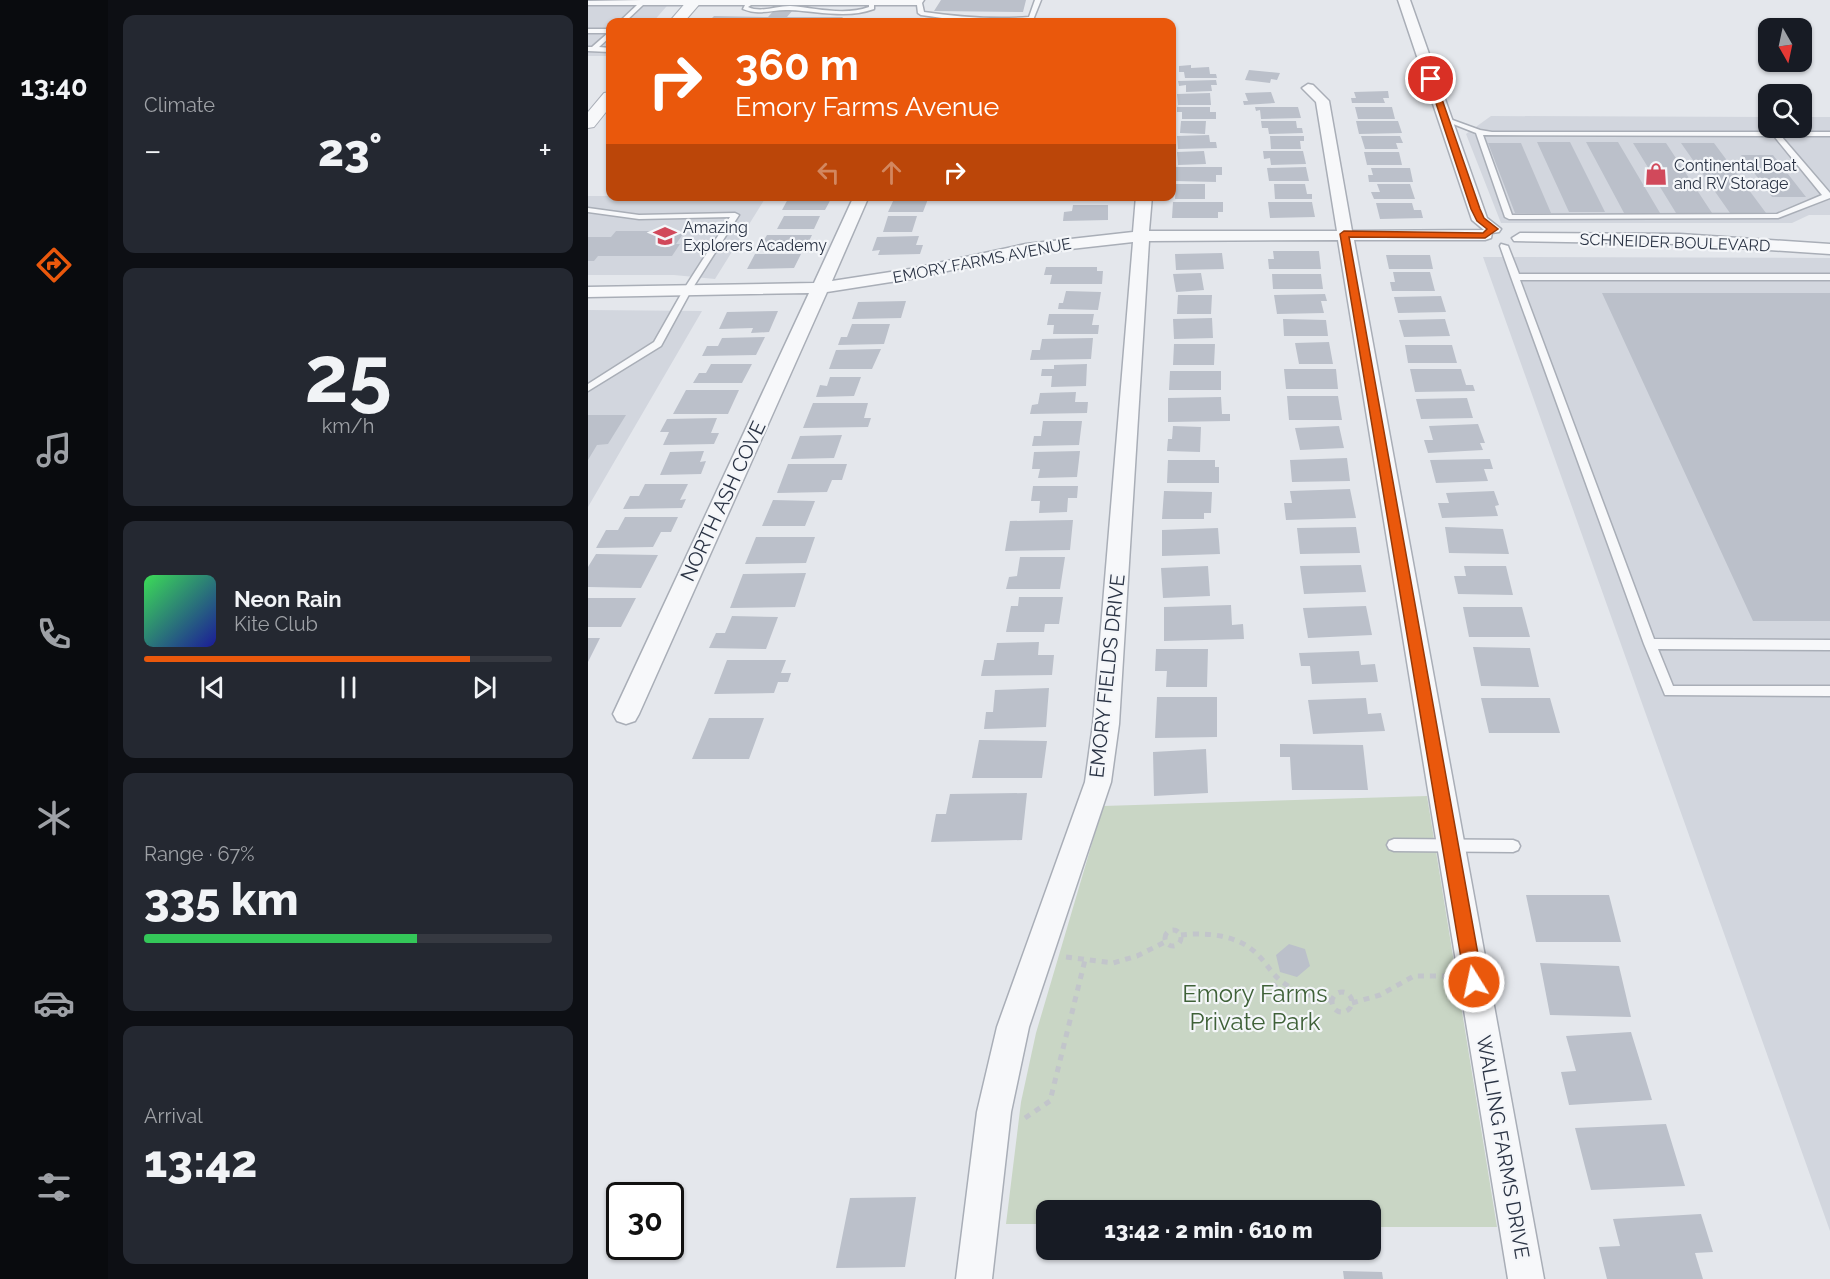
<!DOCTYPE html>
<html lang="en">
<head>
<meta charset="utf-8">
<style>
	:root { --surface:#171b24; --page:#242831; --text:#f1f3f6; --muted:#9ea1a6; --line:#363941; --accent:#ea580c }
	body { margin:0; font-family:Raleway,sans-serif; background:var(--page); color:var(--text); height:100vh; display:flex; flex-direction:column; font-size:22px; white-space:nowrap }
	* { box-sizing:border-box; margin:0 }
	p { font-size:20px; color:var(--muted) }
	.icon { flex:none; width:33px; height:33px; fill:none; stroke:currentColor; stroke-width:2; stroke-linecap:round; stroke-linejoin:round }
	.map { position:relative; flex:1; overflow:hidden }
	.panel { display:flex; flex-direction:column; gap:15px; padding:15px; background:#0d0f14; width:480px }
	.panel>* { flex:none }
	.banner { position:absolute; left:18px; top:18px; width:570px; height:183px; border-radius:12px; box-shadow:0 2px 4px #0004; background:#ea580c; color:#fff; overflow:hidden }
	.needle { width:39px; rotate:171deg }
	.controls { position:absolute; left:1170px; top:18px; display:grid; gap:12px }
	.controls a { display:grid; place-items:center; width:54px; height:54px; border-radius:12px; background:var(--surface); box-shadow:0 2px 4px #0004; font-size:30px }
	.speed { position:absolute; left:18px; top:1182px; display:flex; gap:12px; font-size:30px; font-weight:700; text-align:center }
	.speed>* { display:grid; place-content:center; width:78px; height:78px; border-radius:50%; background:var(--surface); box-shadow:0 2px 4px #0004; line-height:1 }
	.speed .limit { border:3px solid #111; border-radius:9px; background:#fff; color:#111 }
	.pin { position:absolute; display:grid; place-items:center; width:51px; height:51px; color:#fff; margin:-26px; border:3px solid #fff; border-radius:50%; box-shadow:0 2px 6px #0007 }
	.me { position:absolute; width:66px; margin:-33px; rotate:350deg; stroke-linejoin:round; filter:drop-shadow(0 0 4px #0008) }
	.turn { display:flex; align-items:center; gap:21px; height:126px; padding:0 30px; font-size:27px }
	.turn .icon { width:78px; height:78px; stroke-width:2.5 }
	.turn b { display:block; font-size:42px; line-height:51px }
	.lanes { display:flex; align-items:center; height:57px; padding:0 30px; background:#0003; justify-content:center; gap:30px; direction:ltr }
	.lanes .off { opacity:.35 }
	.big { font-size:45px; font-weight:800; line-height:1.1 }
	.panel .tile { flex:1; display:flex; flex-direction:column; justify-content:center; gap:9px; min-width:0; padding:0 21px; border-radius:12px; background:var(--page) }
	.panel .dial { align-items:center; gap:0 }
	.dial b { font-size:78px; line-height:1 }
	.song { display:flex; align-items:center; gap:18px }
	.cover { width:72px; height:72px; border-radius:9px; background:linear-gradient(135deg,hsl(130 70% 55%),hsl(240 70% 35%)) }
	.played { height:6px; border-radius:3px; background:linear-gradient(90deg,var(--accent) 80%,var(--line) 80%) }
	.keys { display:flex; justify-content:space-around; direction:ltr }
	.heat { display:flex; justify-content:space-between; align-items:center; font-size:33px; direction:ltr }
	.charge { height:9px; border-radius:4px; background:linear-gradient(90deg,#34c759 67%,var(--line) 0) }
	.trip { position:absolute; left:448px; top:1200px; width:345px; height:60px; border-radius:12px; background:var(--surface); box-shadow:0 2px 4px #0004; font-weight:800; line-height:60px; text-align:center }
	main { display:flex; flex:1; min-height:0 }
	.tab-bar { display:flex; flex-direction:column; width:108px; justify-content:space-around; align-items:center; background:#090b0e; color:var(--muted) }
	.tab-bar .icon { width:42px; height:42px }
	.tab-bar .selected { color:var(--accent) }
	.tab-bar b { font-size:27px; color:var(--text) }
	.map>svg:first-child { display:block }
	.built { fill:#d2d6de }
	.green { fill:#c9d6c5 }
	.building { fill:#bbc0ca }
	.lines { fill:none; stroke-linecap:round; stroke-linejoin:round }
	.service-casing { stroke:#a9aeb7; stroke-width:3 }
	.minor-casing { stroke:#a9aeb7; stroke-width:3 }
	.tertiary-casing { stroke:#a9aeb7; stroke-width:2 }
	.path { stroke:#c2c5cb; stroke-width:5; stroke-dasharray:6 6; stroke-linecap:butt }
	.service { fill:#f7f8fa; fill-rule:evenodd }
	.minor { fill:#f7f8fa; fill-rule:evenodd }
	.tertiary { fill:#f7f8fa; fill-rule:evenodd }
	.route { fill:#ea580c; stroke:#983908; stroke-width:1.5 }
	.labels { text-anchor:middle; stroke-width:4.5; stroke-linejoin:round; paint-order:stroke }
	.far-poi-label { font-size:16px; fill:#2b3445; stroke:#f4f6f9; text-anchor:start }
	.far-street-label { font-size:16px; fill:#2b3445; stroke:#f4f6f9 }
	.street-label { font-size:20px; fill:#2b3445; stroke:#f4f6f9 }
	.near-park-label { font-size:24px; fill:#3f6138; stroke:#f4f6f9 }
</style>
</head>
<body>
<main>
<nav class="tab-bar">
<b>13:40</b>
<svg class="icon selected" aria-label="directions" viewBox="0 0 24 24"><path d="M12 3l9 9-9 9-9-9zM9 14v-3h6M13 9l2 2-2 2"/></svg>
<svg class="icon" aria-label="music" viewBox="0 0 24 24"><path d="M9 18V5l10-2v13"/><circle cx="6" cy="18" r="3"/><circle cx="16" cy="16" r="3"/></svg>
<svg class="icon" aria-label="phone" viewBox="0 0 24 24"><path d="M5 4h4l2 5-3 2q2 4 5 5l2-3 5 2v4C11 20 4 13 5 4z"/></svg>
<svg class="icon" aria-label="climate" viewBox="0 0 24 24"><path d="M12 3v18M4 7l16 10M4 17L20 7"/></svg>
<svg class="icon" aria-label="car" viewBox="0 0 24 24"><path d="M5 17H2v-5l4-1 3-4h7l3 4 3 1v5h-3M9 17h6M6 11h13"/><circle cx="7" cy="17" r="2"/><circle cx="17" cy="17" r="2"/></svg>
<svg class="icon" aria-label="filters" viewBox="0 0 24 24"><path d="M4 7h16M4 17h16"/><circle cx="9" cy="7" r="2"/><circle cx="15" cy="17" r="2"/></svg>
</nav>
<section class="panel">
<div class="tile"><p>Climate</p>
<div class="heat"><a>−</a><b class="big">23°</b><a>+</a></div>
</div>
<div class="tile dial"><b>25</b><p>km/h</p></div>
<div class="tile">
<div class="song"><i class="cover"></i><div><b>Neon Rain</b><p>Kite Club</p></div></div>
<div class="played"></div>
<div class="keys"><svg class="icon" aria-label="previous" viewBox="0 0 24 24"><path d="M18 5L8 12l10 7zM5 5v14"/></svg><svg class="icon" aria-label="pause" viewBox="0 0 24 24"><path d="M8 5v14M16 5v14"/></svg><svg class="icon" aria-label="next" viewBox="0 0 24 24"><path d="M6 5l10 7-10 7zM19 5v14"/></svg></div>
</div>
<div class="tile"><p>Range · 67%</p><b class="big">335 km</b><div class="charge"></div></div>
<div class="tile"><p>Arrival</p><b class="big">13:42</b></div>
</section>
<div class="map">
<svg width="1242" height="1279" viewBox="0 0 1242 1279">
	<rect width="100%" height="100%" fill="#e4e7ec"/>
	<path class="built" d="M0,0H84L65,22H22V56H0Z
		M903,116L1180,117V128H1214V117H1242V215H1221L1204,223H913L878,134Z
		M0,196H22L178,197L127,279L86,275H0Z
		M895,257L1242,258V1231Z
		M0,310L114,311L0,507Z"/>
	<path class="green" d="M839,796L909,1227H783V1210H459V1224H418L433,1102L448,1033L515,806Z"/>
	<path class="building" d="M353,0H438L435,12L346,11Z
		M187,9L205,10L199,17H255L251,22H120L126,16L180,17Z
		M603,65V68L621,67L622,74H628L629,78H597L596,72H591V66Z
		M661,70L692,73L689,80L683,79L682,83L657,80Z
		M628,80L629,85H623L624,91L598,92V85L591,86L590,81Z
		M800,91L801,98H795L797,103H764L763,98H768L766,92Z
		M683,92L687,103L656,105L655,101H660L657,93Z
		M622,93L623,105H590L589,94Z
		M589,107H622V112H628V119H594V112H589Z
		M667,107H710L713,118L673,119L672,110L668,111Z
		M767,107H804L807,119H770Z
		M593,121H618L617,134L592,133Z
		M673,121H708L709,128H714L715,133L681,134L680,128H674Z
		M768,121H810L814,133L771,134Z
		M621,135L622,142H628L629,148L590,149L589,136Z
		M682,136H716V141H712L713,149H683Z
		M773,136H812L815,143H808L810,149H777Z
		M949,142H982L1017,212H981Z
		M998,142H1030L1072,213H1036Z
		M900,143H933L963,213H927Z
		M1045,143H1078L1124,213H1088Z
		M1093,143H1126L1178,213H1142Z
		M616,151L618,164L590,165L589,152Z
		M675,151H715L718,164L683,165L682,158L676,159Z
		M776,152H811L814,165H779Z
		M1153,155H1185L1218,197H1184Z
		M586,167H634V175H628V182L586,181Z
		M718,167L721,181H681L679,168Z
		M783,168H822L825,182H781L780,175H785Z
		M588,184H617V199H587Z
		M686,184H717L719,194H724V199H687Z
		M789,184H822L827,199H786L783,192H792Z
		M482,196H524L523,201H481Z
		M201,197H244L237,210H194Z
		M306,199H340L335,212H300Z
		M585,202H635V212H630V218H584Z
		M680,202H724L727,217L682,218Z
		M788,203H824L826,210H833L835,218L792,219Z
		M485,205H520V220L475,221L476,212L484,211Z
		M196,216H232L226,229H189Z
		M300,216H329L324,232H295Z
		M28,231H97L88,244H92L84,256H10L6,261H0V237H23Z
		M179,235H224L217,249L171,248Z
		M331,236L328,245H335L332,254L290,255L292,250L284,251L289,237Z
		M685,251H731L733,269H681L680,259H686Z
		M634,253L636,269L588,270L587,254Z
		M167,254H213L206,268L159,269Z
		M798,255H842L845,269H801Z
		M458,267H509V271H515L514,284H462L464,275H456Z
		M805,272H842L847,291H804L802,282H807Z
		M613,273L616,290L588,292L585,274Z
		M684,274H733L735,289H685Z
		M478,291L513,292L510,310L470,309L471,303H475Z
		M1014,293H1242V621H1165Z
		M737,294L739,301H733L736,313L689,314L686,295Z
		M590,295H624L623,314H589Z
		M853,296L858,312L810,313L806,297Z
		M318,301L313,318L264,319L270,302Z
		M190,311L181,332L163,333L165,328L131,329L139,312Z
		M461,314H506L504,325H511L510,334H465L466,325H459Z
		M624,318L625,338L586,339L585,319Z
		M695,319L738,320L740,336H696Z
		M857,319L862,336L816,337L811,320Z
		M264,324H302L296,344L250,345L253,337H259Z
		M177,337L168,355L114,356L119,346H130L134,338Z
		M505,338L503,359L442,360L444,350H452L454,339Z
		M741,342L745,364H711L707,343Z
		M586,344H627L626,365H585Z
		M817,345H864L869,363H820Z
		M293,349L284,369H241L248,350Z
		M123,364H164L154,383H105L111,373H118Z
		M499,364L498,386L463,387L464,376H453L454,369H466V365Z
		M696,369H748L750,389H698Z
		M822,369H873L878,385H885L887,391L827,392Z
		M582,371H633V390H581Z
		M242,377H273L266,396L228,397L232,385L239,386Z
		M98,390H151L140,414H85Z
		M488,392L487,402H500L499,413L442,414L444,405L450,404L452,393Z
		M699,396H750L754,420H701Z
		M633,397L634,414H642V421L580,422V398Z
		M879,398L885,418L833,419L828,399Z
		M225,403H280L276,418H283L280,427L215,428Z
		M0,415H38L20,444L9,445L0,460Z
		M129,418L123,433H131L126,444L75,445L81,432H72L79,419Z
		M455,421H494L491,445L444,446L446,436H453Z
		M890,424L897,443H892L895,450L840,453L836,440H845L841,426Z
		M585,426L613,427L612,452L579,451L580,439H584Z
		M751,426L756,448L712,450L707,428Z
		M254,435L246,458L203,459L212,436Z
		M116,451L112,462L118,461L113,474L72,475L82,452Z
		M492,451L489,477L450,478L452,469H444L446,452Z
		M759,458L762,481L704,482L702,460Z
		M902,459L905,469H896L900,481L848,483L842,460Z
		M580,460H627V467H631V483H579Z
		M200,464H259L254,480H244L239,492L189,493Z
		M57,484H100L92,500L98,499L94,508L35,509L42,496H51Z
		M445,486H490L489,498H480L479,512L451,513L452,501H443Z
		M762,489L768,518L698,520L696,503H704L702,491Z
		M576,491L624,492L623,513H616V519H574Z
		M906,491L911,505L907,506L910,516L854,518L850,503H861L858,493Z
		M185,500L227,501L217,526H174Z
		M37,517H90L83,532H73L65,547L8,548L18,530H30Z
		M485,520L482,550L417,551L422,521Z
		M768,527L772,553L712,554L709,528Z
		M857,527L915,529L921,554L861,553Z
		M630,528L632,554L574,556V530Z
		M168,537H227L218,563L157,564Z
		M8,554L70,555L53,588L0,587V567Z
		M432,557H477L472,589H418L421,577L429,576Z
		M773,565L778,592L716,594L712,566Z
		M620,566L622,596L575,598L573,568Z
		M876,566H918L925,595L870,594L866,576H878Z
		M218,573L207,607L142,608L155,574Z
		M431,597H475L471,624H457L456,632H418L423,606H430Z
		M0,598H48L33,627H0Z
		M643,605L644,625L655,624L656,639L576,641V607Z
		M778,606L784,635L720,638L715,608Z
		M875,607H934L942,637H881Z
		M144,616L190,617L178,649L121,648L128,633H137Z
		M0,638H12L0,662Z
		M451,642L450,655H466L464,675L393,676L396,660H406L409,643Z
		M885,647L942,648L951,687L893,686Z
		M568,649H620L619,687H578L579,671H567Z
		M771,651L773,665L787,664L790,682L724,684L722,666H713L711,653Z
		M139,660H198L193,673H203L200,682H190L186,693L126,694Z
		M461,688L458,727L396,729L398,712H405L407,690Z
		M569,697H629V737L567,738Z
		M778,698L780,714L793,713L797,731L725,734L720,700Z
		M893,698H962L972,733H901Z
		M121,718H176L161,759H104Z
		M391,740L459,741L454,778H384Z
		M692,744L775,745L780,790H704L702,757H692Z
		M618,749L620,793L566,796L565,752Z
		M439,793L434,840L343,842L348,814H358L362,794Z
		M938,895H1021L1033,942H948Z
		M701,944L717,949L722,966L709,977L692,972L688,955Z
		M952,963L1031,966L1043,1017L962,1015Z
		M1043,1032L1064,1100L981,1105L973,1072L988,1071L978,1036Z
		M1078,1124L1097,1186L1003,1190L987,1128Z
		M328,1197L317,1267L248,1268L262,1198Z
		M1113,1214L1125,1252L1107,1253L1115,1279H1019L1011,1247L1032,1246L1025,1219Z
		M755,1271L794,1272L795,1279H756Z"/>
	<g class="lines">
		<g class="service-casing">
			<path id="service" d="M54,0H336L334,3L336,12C371,17 405,20 441,17L447,0H453L445,20C408,26 369,20 333,15L330,13L329,5H286V9C259,19 229,11 201,10C185,9 171,16 155,9L157,5H55L37,22H31L49,5H0V1ZM163,5H281V7C257,16 227,8 202,6C188,6 173,13 160,7Z
				M0,29H22V37L11,47L22,48V52L0,51V47H4L20,33H0Z
				M855,118H859L892,130L904,132H1242V136H1193L1242,193V198L1190,218L921,219L917,217L888,133L855,120ZM895,135L1186,136L1234,195L1189,214L924,215Z
				M0,208L51,215L147,213L151,215L104,289L73,346L0,391V384L66,342L96,289L142,217L51,219L0,212Z
				M913,244L920,246L931,274H1242V280H932L1066,639L1242,640V650L1070,649L1085,686H1242V696L1077,695L1056,644L923,277L912,246Z
				M806,839L925,840L930,842L932,846L930,850L925,852L806,851L801,849L799,845L801,841Z"/>
		</g>
		<g class="minor-casing">
			<path id="minor" d="M810,0H822L899,218L913,229L911,232L904,233L903,238L897,240H766L956,1279H920L750,240L561,241L531,724L523,782L441,1027L423,1112L404,1279H368L389,1112L409,1027L497,782L505,724L545,242L438,254L322,279L239,292L51,714L47,721L38,724L29,721L25,714L221,293L0,297V287L226,283L266,196H281L244,281L322,269L438,244L545,232L548,196H564L561,231H749L728,102L714,88L720,84L725,85L741,101L764,231L896,230L884,220Z
				M932,233L1092,234L1242,244V254L1092,244L926,241L924,238Z"/>
		</g>
		<g class="tertiary-casing">
			<path id="tertiary" d="M100,0H115L96,22H81Z
				M22,92V107L6,127L0,128V112L16,93Z"/>
		</g>
		<path class="path" d="M577 938a8 8 0 1 1 16 0a8 8 0 1 1-16 0Z
			M593,935C620,932 652,935 671,956C679,964 684,974 693,981C708,993 727,997 745,1001
			M478,957L525,963L549,956L577,942
			M744 1002a10 10 0 1 1 20 0a10 10 0 1 1-20 0Z
			M675,996L692,981
			M764,1003L792,995L826,976H861
			M437,1118L462,1101L497,960"/>
		<use href="#service" class="service"/>
		<use href="#minor" class="minor"/>
		<use href="#tertiary" class="tertiary"/>
	</g>
	<path class="route" d="M843,77L847,79L892,209L896,218L910,229L897,238L761,237L895,982L892,988L886,990L880,988L877,982L752,234L756,231L895,233L899,229L889,221L883,209L840,79Z"/>
	<defs>
		<g id="shop-bare" transform="scale(1.8)"><path d="M-5-2.5h2.3a2.7 3.5 0 0 1 5.4 0H5L5.5 6h-11ZM-1.5-2.5h3a1.5 2.3 0 0 0-3 0Z" fill="#d1495b" stroke="#f4f6f9" stroke-width="2.5" paint-order="stroke"/></g>
		<g id="school-bare" transform="scale(1.8)"><path d="M0-5L7-2L0 1L-7-2ZM-4 1L0 2.5L4 1V4Q0 6-4 4Z" fill="#d1495b" stroke="#f4f6f9" stroke-width="2.5" paint-order="stroke"/></g>
	</defs>
	<g fill-rule="evenodd">
		<use href="#shop-bare" x="1068" y="174"/>
		<use href="#school-bare" x="77" y="236"/>
	</g>
	<g class="labels">
		<g class="far-poi-label">
			<text x="1086" y="171">Continental Boat<tspan x="1086" dy="18">and RV Storage</tspan></text>
			<text x="95" y="233">Amazing<tspan x="95" dy="18">Explorers Academy</tspan></text>
		</g>
		<g class="far-street-label">
			<text transform="translate(1087 242) rotate(2)" y="6">SCHNEIDER BOULEVARD</text>
			<text transform="translate(394 260) rotate(-11)" y="6">EMORY FARMS AVENUE</text>
		</g>
		<g class="street-label">
			<text transform="translate(135 501) rotate(-65)" y="7">NORTH ASH COVE</text>
			<text transform="translate(519 676) rotate(-84)" y="7">EMORY FIELDS DRIVE</text>
			<text transform="translate(915 1147) rotate(80)" y="7">WALLING FARMS DRIVE</text>
		</g>
		<g class="near-park-label">
			<text x="667" y="1002">Emory Farms<tspan x="667" dy="28">Private Park</tspan></text>
		</g>
	</g>
</svg>
<div class="controls">
<a><svg class="needle" viewBox="-14 -14 28 28"><path d="M0-13l5 13h-10z" fill="#e53935"/><path d="M0 13l5-13h-10z" fill="#9ea1a6"/></svg></a>
<a><svg class="icon" aria-label="search" viewBox="0 0 24 24"><circle cx="10" cy="10" r="6"/><path d="M15 15l6 6"/></svg></a>
</div>
<div class="speed"><div class="limit">30</div></div>
<div class="pin" style="left:843px;top:79px;background:#d93025"><svg class="icon" aria-label="arrive" viewBox="0 0 24 24"><path d="M6 21V4h12l-3 4 3 4H6"/></svg></div>
<svg class="me" style="left:886px;top:982px" viewBox="-20 -20 40 40"><circle r="17" fill="#ea580c" stroke="#fff" stroke-width="3"/><path d="M0-11L8 9 0 5-8 9z" fill="#fff"/></svg>
<div class="trip">13:42 · 2 min · 610 m</div>
<div class="banner">
<div class="turn"><svg class="icon" aria-label="right" viewBox="0 0 24 24"><path d="M7 20v-9h11M14 6l5 5-5 5"/></svg><div><b>360 m</b>Emory Farms Avenue</div></div>
<div class="lanes"><svg class="icon off" aria-label="left" viewBox="0 0 24 24"><path d="M17 20v-9H6M10 6l-5 5 5 5"/></svg><svg class="icon off" aria-label="ahead" viewBox="0 0 24 24"><path d="M12 20V5M6 11l6-6 6 6"/></svg><svg class="icon" aria-label="right" viewBox="0 0 24 24"><path d="M7 20v-9h11M14 6l5 5-5 5"/></svg></div>
</div>
</div>
</main>
</body>
</html>
